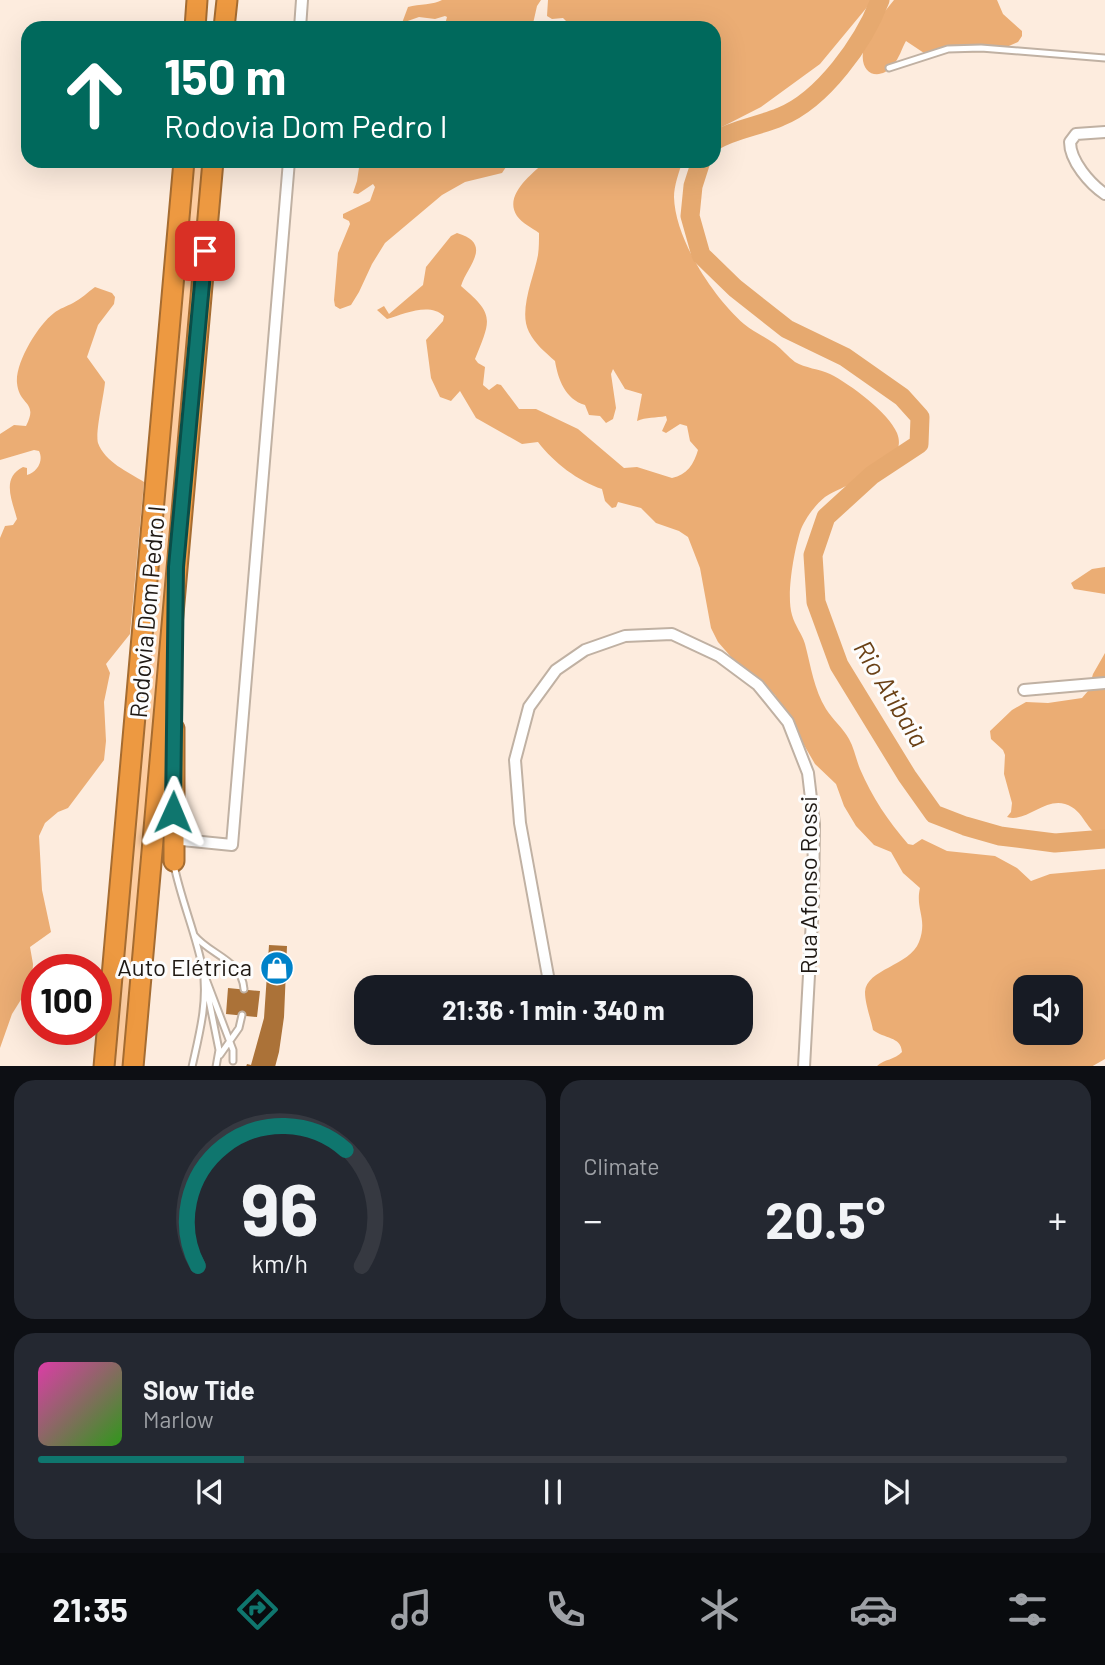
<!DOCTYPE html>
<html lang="en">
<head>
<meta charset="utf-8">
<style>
	:root { --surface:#171b24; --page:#242831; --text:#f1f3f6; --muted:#9ea1a6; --line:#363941; --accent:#0f766e }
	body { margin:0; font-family:Barlow,sans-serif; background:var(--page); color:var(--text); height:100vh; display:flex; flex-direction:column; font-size:26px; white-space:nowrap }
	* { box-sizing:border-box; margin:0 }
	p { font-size:23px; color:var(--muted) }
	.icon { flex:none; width:38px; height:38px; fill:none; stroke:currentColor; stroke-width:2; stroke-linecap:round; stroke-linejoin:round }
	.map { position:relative; height:1066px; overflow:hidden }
	.side { display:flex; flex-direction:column; gap:14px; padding:14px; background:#0d0f14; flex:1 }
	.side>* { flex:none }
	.guide { position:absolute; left:21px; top:21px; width:700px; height:147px; border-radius:21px; box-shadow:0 7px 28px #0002; background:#00695c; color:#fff; overflow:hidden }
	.tools { position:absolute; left:1013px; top:975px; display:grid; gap:14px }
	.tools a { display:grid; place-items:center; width:70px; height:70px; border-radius:14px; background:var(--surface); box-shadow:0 7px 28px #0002; font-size:35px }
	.speed { position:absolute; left:21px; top:954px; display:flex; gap:14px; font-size:35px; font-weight:700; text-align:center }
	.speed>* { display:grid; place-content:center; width:91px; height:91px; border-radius:50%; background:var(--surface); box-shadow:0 7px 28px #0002; line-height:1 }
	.speed .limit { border:10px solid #d22; background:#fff; color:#111 }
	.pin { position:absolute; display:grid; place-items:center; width:60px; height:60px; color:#fff; margin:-30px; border-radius:14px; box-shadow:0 4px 10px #0006 }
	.me { position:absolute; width:77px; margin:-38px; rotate:1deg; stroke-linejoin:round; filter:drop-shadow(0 0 5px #0008) }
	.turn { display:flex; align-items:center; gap:24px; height:147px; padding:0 28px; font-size:32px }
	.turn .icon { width:91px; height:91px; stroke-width:2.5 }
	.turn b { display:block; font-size:49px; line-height:60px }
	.big { font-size:52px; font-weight:700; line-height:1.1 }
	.side .card { flex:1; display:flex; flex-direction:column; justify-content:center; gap:10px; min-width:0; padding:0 24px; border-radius:21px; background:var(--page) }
	.side .dial { align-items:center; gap:0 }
	.dial svg { height:182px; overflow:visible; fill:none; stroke:var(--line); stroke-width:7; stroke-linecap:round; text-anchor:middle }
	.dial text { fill:var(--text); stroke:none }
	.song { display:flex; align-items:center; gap:21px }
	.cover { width:84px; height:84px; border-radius:10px; background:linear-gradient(135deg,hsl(320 70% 55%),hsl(110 70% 35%)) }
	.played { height:7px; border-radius:4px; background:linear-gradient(90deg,var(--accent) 20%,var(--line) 20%) }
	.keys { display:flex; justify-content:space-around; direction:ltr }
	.heat { display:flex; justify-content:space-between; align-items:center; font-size:38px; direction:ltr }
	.side .tiles { flex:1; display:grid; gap:14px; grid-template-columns:1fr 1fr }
	.card:last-child { grid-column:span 2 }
	.trip { position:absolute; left:354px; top:975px; width:399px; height:70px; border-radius:21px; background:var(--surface); box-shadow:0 7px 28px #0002; font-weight:700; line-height:70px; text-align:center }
	.dock { display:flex; height:112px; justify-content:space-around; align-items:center; background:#090b0e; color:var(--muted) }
	.dock .icon { width:49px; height:49px }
	.dock .selected { color:var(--accent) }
	.dock b { font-size:32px; color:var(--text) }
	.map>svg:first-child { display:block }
	.green { fill:#fdcc9f }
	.forest { fill:#ebad74; fill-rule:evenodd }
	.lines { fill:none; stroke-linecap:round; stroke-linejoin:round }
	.river { stroke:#e6a96f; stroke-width:19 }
	.building { fill:#ab7238 }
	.lane-casing { stroke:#c0b1a3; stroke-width:9 }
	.street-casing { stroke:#c0b1a3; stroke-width:14 }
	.highway-casing { stroke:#a56c31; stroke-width:23 }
	.lane { stroke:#fff; stroke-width:5 }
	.street { stroke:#fff; stroke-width:10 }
	.highway { stroke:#ed9941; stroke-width:19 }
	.route-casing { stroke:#0a4d48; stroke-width:18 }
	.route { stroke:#0f766e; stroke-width:12 }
	.labels { text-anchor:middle; stroke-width:6; stroke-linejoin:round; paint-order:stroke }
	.street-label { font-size:24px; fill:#1f1914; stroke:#fdfdfd }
	.poi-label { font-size:24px; fill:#1f1914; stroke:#fdfdfd; text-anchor:end }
	.water-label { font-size:26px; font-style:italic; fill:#6a4116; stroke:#fdfdfd }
</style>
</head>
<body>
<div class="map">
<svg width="1105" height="1067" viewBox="0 0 1105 1067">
	<rect width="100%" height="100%" fill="#fdecde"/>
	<path class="green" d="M191,161H205L126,1066L112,1067Z"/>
	<path class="forest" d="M442,0H541L537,6L532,28H444L447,17L445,16L435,19L419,17L402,23L408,7C419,4 434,5 442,0Z
		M548,0H873L820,64L761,107L714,131V28H568L567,22L563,18L552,19L547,16Z
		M894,0H997L1003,14L1022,31V36L1018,42L995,52L924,53L906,41C902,48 899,59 893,65C880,82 857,75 864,47C869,30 883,14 894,0Z
		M360,161H510L502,173L465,182L442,195L385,243L372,264L359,292L351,305L340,309L335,306L334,300L338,253L350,224L349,221L343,218V214L370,201L375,187L373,184L358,194L353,193L357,181Z
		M546,161H683C679,171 674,186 674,197C675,239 713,297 744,324C754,332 765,337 775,344C782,349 788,357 795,362C805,368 819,369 830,374C850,384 889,413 897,433C911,467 845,483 825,497C815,505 804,520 800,532C794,552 786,595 792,615C795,626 802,634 805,644C811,667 814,689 826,709C833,720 843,728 849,739C854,748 856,759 860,769C872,797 888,821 908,844L913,845L922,839L947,851L995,856L1017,868L1031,881L1050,874L1105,869V1059L1091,1067L877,1066C884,1059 895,1060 902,1052C901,1036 884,1039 873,1030C871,1019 865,1004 865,992C866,969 910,966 919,942C928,918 915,910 920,888L903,873L891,852L874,845L856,826L844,806L836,784L815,764L775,695L732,658L718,642L711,628L700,568L688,537L679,531L656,523L641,508L618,502L616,507L612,508L605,501L602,489C578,481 554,463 538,442L522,444L476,418L460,391L451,401L440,397L431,378L426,340L443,321L444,316C429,302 404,314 387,319L377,310L384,306L389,314L423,285L426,267L451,236L457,233C494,244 467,266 461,286C495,315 491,319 475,359L478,363L485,367L483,385L489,390L497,384L501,385L519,409H536L578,429L624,468L637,467L672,478C687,475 694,464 698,450L690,441L687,426L680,424L666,433L662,431L667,420L666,416C656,418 646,417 637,421L642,394L625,389L613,369L611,374L616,408L613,419L606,423L600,416L589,415L585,405C565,399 558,379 555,361C545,352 535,344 529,332C518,311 534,277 538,255C539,248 539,240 539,233C532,228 522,223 517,216C503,195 532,174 546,161ZM1026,987H1071V1032H1026Z
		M95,287L112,293L115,297L114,304L98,325L87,357L105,382C104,396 95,432 98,443C105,462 128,472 144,482L130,634L106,664L110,673L104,702L106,741L104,760L68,808L58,812L45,823L39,836L42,890L51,932L30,947L33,964L32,982L12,1014L0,1048V538L5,526L13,525L17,519C12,500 1,478 23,467L27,468V475C37,472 44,461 39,451L34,450L0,460V434L14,425L26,426C39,401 19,406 17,383C15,363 38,325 54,313C59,309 67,306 73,303C81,299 88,292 95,287Z
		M1105,567V594L1074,589L1071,583L1092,569Z
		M1105,653V839C1085,832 1085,810 1065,804C1044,798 1026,823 1007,817L1011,812L1012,803L1004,774L1005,755L1003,750L991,739L990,731L1012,710L1026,702L1048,703L1082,698L1088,691L1093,674Z"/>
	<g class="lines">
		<path class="river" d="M714,141C734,129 759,126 780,117C823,100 864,42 880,0
			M701,161L693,186L690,216L701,255L735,288L787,329L845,357L902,397L920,417L919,444L872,475L826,517L813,555L816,602L839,665L907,776L934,814L965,826L1000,836L1055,843L1105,839"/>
	</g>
	<path class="building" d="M269,945L287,946L284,1017L279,1052L275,1067H246L247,1064L251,1065L264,1018Z
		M228,988L260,991L257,1017L226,1014Z"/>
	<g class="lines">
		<g class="lane-casing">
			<path id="lane" d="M889,68L948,49L981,48L1105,58
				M174,865C181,900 196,934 203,970C208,1003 199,1035 192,1067
				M194,935C210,955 242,960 244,989
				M206,979L233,1050V1061
				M207,990L219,1050L216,1067
				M220,1055L239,1028L242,1015"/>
		</g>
		<g class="street-casing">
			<path id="street" d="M300,28L302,0
				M1105,132L1076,134L1070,142C1070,161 1090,184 1105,194
				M1024,690L1105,683
				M172,839L232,845L289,161
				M550,987L520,823L515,760L529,707L556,670L585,650L625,636L672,634L719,656L758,685L788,722L808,773L814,824L813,901L804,1067"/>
		</g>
		<g class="highway-casing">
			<path id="highway" d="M195,28L197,0
				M224,28L227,0
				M174,729V861
				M104,1067L184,161
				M133,1067L213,161"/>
		</g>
		<use href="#lane" class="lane"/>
		<use href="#street" class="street"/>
		<use href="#highway" class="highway"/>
	</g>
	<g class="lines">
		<g class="route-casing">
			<path id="route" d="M173,812L176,567L205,251"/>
		</g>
		<use href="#route" class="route"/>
	</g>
	<defs>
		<g id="shop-disc" transform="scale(1.75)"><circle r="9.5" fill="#0082c9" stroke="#fdfdfd"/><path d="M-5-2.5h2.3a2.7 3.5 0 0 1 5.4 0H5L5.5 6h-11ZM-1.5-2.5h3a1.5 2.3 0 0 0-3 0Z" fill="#fff"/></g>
	</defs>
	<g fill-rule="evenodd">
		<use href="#shop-disc" x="277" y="968"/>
	</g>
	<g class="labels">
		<g class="street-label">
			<text transform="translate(148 612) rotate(-85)" y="8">Rodovia Dom Pedro I</text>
			<text transform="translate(809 885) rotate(-90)" y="8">Rua Afonso Rossi</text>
		</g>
		<g class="poi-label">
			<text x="252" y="976">Auto Elétrica</text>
		</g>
		<g class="water-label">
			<text transform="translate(891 694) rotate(59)" y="9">Rio Atibaia</text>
		</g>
	</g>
</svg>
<div class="tools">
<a><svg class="icon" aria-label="sound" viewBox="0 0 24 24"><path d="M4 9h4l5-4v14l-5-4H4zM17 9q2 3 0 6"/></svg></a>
</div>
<div class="speed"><div class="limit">100</div></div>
<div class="pin" style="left:205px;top:251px;background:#d93025"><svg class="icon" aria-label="arrive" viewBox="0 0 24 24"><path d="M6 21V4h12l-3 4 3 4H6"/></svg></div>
<svg class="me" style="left:173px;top:812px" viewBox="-20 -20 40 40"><path d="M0-17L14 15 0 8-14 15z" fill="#0f766e" stroke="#fff" stroke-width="4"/></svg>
<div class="trip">21:36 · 1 min · 340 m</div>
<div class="guide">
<div class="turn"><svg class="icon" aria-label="ahead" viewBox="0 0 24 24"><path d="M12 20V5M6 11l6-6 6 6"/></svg><div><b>150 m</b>Rodovia Dom Pedro I</div></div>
</div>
</div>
<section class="side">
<div class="tiles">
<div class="card dial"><svg viewBox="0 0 100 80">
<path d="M14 69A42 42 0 1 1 86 69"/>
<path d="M14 69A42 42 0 0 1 79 18" stroke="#0f766e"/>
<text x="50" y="56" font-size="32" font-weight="700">96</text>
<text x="50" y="72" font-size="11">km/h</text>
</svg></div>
<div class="card"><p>Climate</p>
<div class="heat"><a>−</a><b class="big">20.5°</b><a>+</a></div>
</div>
<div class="card">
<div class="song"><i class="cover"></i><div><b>Slow Tide</b><p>Marlow</p></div></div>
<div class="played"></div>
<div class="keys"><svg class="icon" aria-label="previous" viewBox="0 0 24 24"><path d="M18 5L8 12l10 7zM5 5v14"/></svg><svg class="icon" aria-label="pause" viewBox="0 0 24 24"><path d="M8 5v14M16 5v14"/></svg><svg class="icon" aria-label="next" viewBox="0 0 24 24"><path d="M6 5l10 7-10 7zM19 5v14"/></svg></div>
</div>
</div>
</section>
<nav class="dock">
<b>21:35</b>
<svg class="icon selected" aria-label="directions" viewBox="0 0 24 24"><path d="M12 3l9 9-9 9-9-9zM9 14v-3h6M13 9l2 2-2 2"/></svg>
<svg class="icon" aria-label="music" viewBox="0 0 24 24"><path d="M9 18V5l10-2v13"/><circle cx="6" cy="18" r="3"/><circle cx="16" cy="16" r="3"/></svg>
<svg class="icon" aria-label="phone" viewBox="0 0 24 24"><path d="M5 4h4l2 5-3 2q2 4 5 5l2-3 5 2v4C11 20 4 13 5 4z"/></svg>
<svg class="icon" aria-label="climate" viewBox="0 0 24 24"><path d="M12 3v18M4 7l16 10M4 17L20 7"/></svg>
<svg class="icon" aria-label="car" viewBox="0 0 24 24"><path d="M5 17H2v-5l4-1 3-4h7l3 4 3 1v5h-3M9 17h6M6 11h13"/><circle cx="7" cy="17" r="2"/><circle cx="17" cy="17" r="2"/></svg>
<svg class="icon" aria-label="filters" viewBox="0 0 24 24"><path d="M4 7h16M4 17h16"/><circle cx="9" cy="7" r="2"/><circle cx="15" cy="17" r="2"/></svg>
</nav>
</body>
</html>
